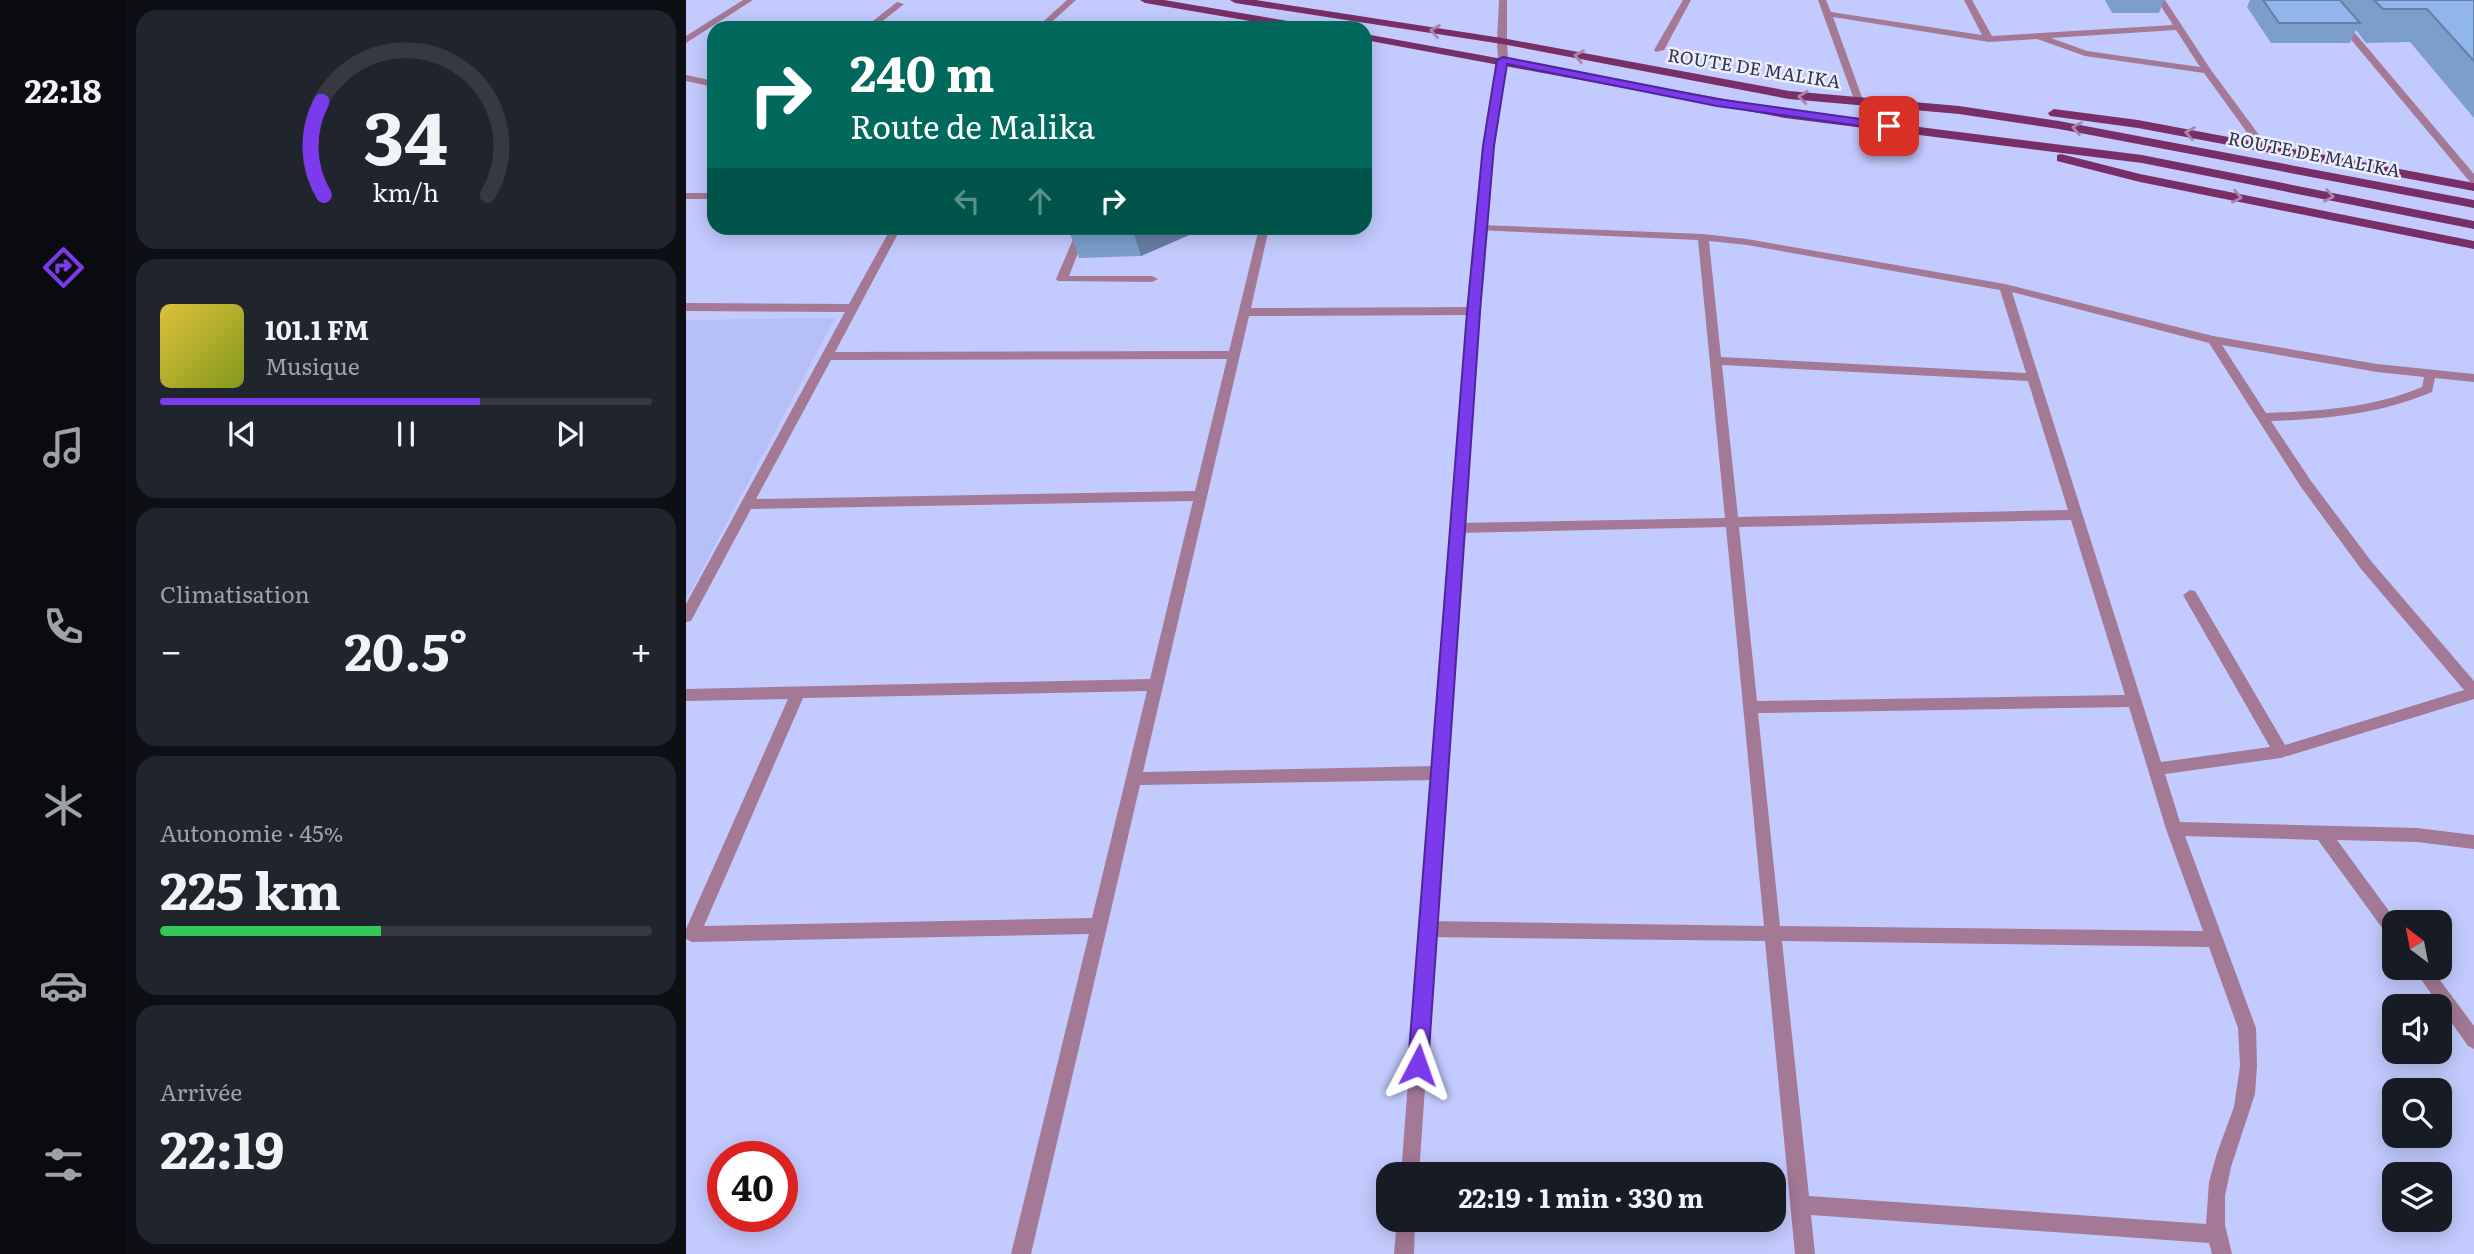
<!DOCTYPE html>
<html lang="fr">
<head>
<meta charset="utf-8">
<style>
	:root { --surface:#171b24; --page:#20242c; --text:#f1f3f6; --muted:#9ea1a6; --line:#363941; --accent:#7c3aed }
	body { margin:0; font-family:Literata,serif; background:var(--page); color:var(--text); height:100vh; display:flex; flex-direction:column; font-size:26px; white-space:nowrap }
	* { box-sizing:border-box; margin:0 }
	p { font-size:23px; color:var(--muted) }
	.icon { flex:none; width:38px; height:38px; fill:none; stroke:currentColor; stroke-width:2; stroke-linecap:round; stroke-linejoin:round }
	.map { position:relative; flex:1; overflow:hidden }
	.drawer { display:flex; flex-direction:column; gap:10px; padding:10px; background:#0d0f14; width:560px }
	.drawer>* { flex:none }
	.hud { position:absolute; left:21px; top:21px; width:665px; height:214px; border-radius:21px; box-shadow:0 4px 18px #0003; background:#00695c; color:#fff; overflow:hidden }
	.needle { width:46px; rotate:328deg }
	.tools { position:absolute; left:1696px; top:910px; display:grid; gap:14px }
	.tools a { display:grid; place-items:center; width:70px; height:70px; border-radius:14px; background:var(--surface); box-shadow:0 4px 18px #0003; font-size:35px }
	.speed { position:absolute; left:21px; top:1141px; display:flex; gap:14px; font-size:35px; font-weight:700; text-align:center }
	.speed>* { display:grid; place-content:center; width:91px; height:91px; border-radius:50%; background:var(--surface); box-shadow:0 4px 18px #0003; line-height:1 }
	.speed .limit { border:10px solid #d22; background:#fff; color:#111 }
	.pin { position:absolute; display:grid; place-items:center; width:60px; height:60px; color:#fff; margin:-30px; border-radius:14px; box-shadow:0 4px 10px #0006 }
	.me { position:absolute; width:77px; margin:-38px; rotate:4deg; stroke-linejoin:round; filter:drop-shadow(0 0 5px #0008) }
	.turn { display:flex; align-items:center; gap:24px; height:147px; padding:0 28px; font-size:32px }
	.turn .icon { width:91px; height:91px; stroke-width:2.5 }
	.turn b { display:block; font-size:49px; line-height:60px }
	.lanes { display:flex; align-items:center; height:66px; padding:0 28px; background:#0003; justify-content:center; gap:35px; direction:ltr }
	.lanes .off { opacity:.35 }
	.big { font-size:52px; font-weight:700; line-height:1.1 }
	.drawer .tile { flex:1; display:flex; flex-direction:column; justify-content:center; gap:10px; min-width:0; padding:0 24px; border-radius:21px; background:var(--page) }
	.drawer .dial { align-items:center; gap:0 }
	.dial svg { height:182px; overflow:visible; fill:none; stroke:var(--line); stroke-width:7; stroke-linecap:round; text-anchor:middle }
	.dial text { fill:var(--text); stroke:none }
	.song { display:flex; align-items:center; gap:21px }
	.cover { width:84px; height:84px; border-radius:10px; background:linear-gradient(135deg,hsl(50 70% 55%),hsl(70 70% 35%)) }
	.played { height:7px; border-radius:4px; background:linear-gradient(90deg,var(--accent) 65%,var(--line) 65%) }
	.keys { display:flex; justify-content:space-around; direction:ltr }
	.heat { display:flex; justify-content:space-between; align-items:center; font-size:38px; direction:ltr }
	.charge { height:10px; border-radius:5px; background:linear-gradient(90deg,#34c759 45%,var(--line) 0) }
	.trip { position:absolute; left:690px; top:1162px; width:410px; height:70px; border-radius:21px; background:var(--surface); box-shadow:0 4px 18px #0003; font-weight:700; line-height:70px; text-align:center }
	main { display:flex; flex:1; min-height:0 }
	.menu { display:flex; flex-direction:column; width:126px; justify-content:space-around; align-items:center; background:#090b0e; color:var(--muted) }
	.menu .icon { width:49px; height:49px }
	.menu .active { color:var(--accent) }
	.menu b { font-size:32px; color:var(--text) }
	.map>svg:first-child { display:block }
	.built { fill:#b6bef7 }
	.lines { fill:none; stroke-linecap:round; stroke-linejoin:round }
	.minor { fill:#a37996; fill-rule:evenodd }
	.tertiary { fill:#a37996; fill-rule:evenodd }
	.primary { fill:#782e66; fill-rule:evenodd }
	.wall { fill:#7d9dcb }
	.shaded-wall { fill:#667fa5 }
	.building { fill:#91b6ec; stroke:#667fa5; stroke-width:2 }
	.oneway { stroke:#ac84aa }
	.route { fill:#7c3aed; stroke:#51269a; stroke-width:2 }
	.labels { text-anchor:middle; stroke-width:5; stroke-linejoin:round; paint-order:stroke }
	.far-street-label { font-size:18px; fill:#2f334c; stroke:#eceefc }
</style>
</head>
<body>
<main>
<nav class="menu">
<b>22:18</b>
<svg class="icon active" aria-label="directions" viewBox="0 0 24 24"><path d="M12 3l9 9-9 9-9-9zM9 14v-3h6M13 9l2 2-2 2"/></svg>
<svg class="icon" aria-label="music" viewBox="0 0 24 24"><path d="M9 18V5l10-2v13"/><circle cx="6" cy="18" r="3"/><circle cx="16" cy="16" r="3"/></svg>
<svg class="icon" aria-label="phone" viewBox="0 0 24 24"><path d="M5 4h4l2 5-3 2q2 4 5 5l2-3 5 2v4C11 20 4 13 5 4z"/></svg>
<svg class="icon" aria-label="climate" viewBox="0 0 24 24"><path d="M12 3v18M4 7l16 10M4 17L20 7"/></svg>
<svg class="icon" aria-label="car" viewBox="0 0 24 24"><path d="M5 17H2v-5l4-1 3-4h7l3 4 3 1v5h-3M9 17h6M6 11h13"/><circle cx="7" cy="17" r="2"/><circle cx="17" cy="17" r="2"/></svg>
<svg class="icon" aria-label="filters" viewBox="0 0 24 24"><path d="M4 7h16M4 17h16"/><circle cx="9" cy="7" r="2"/><circle cx="15" cy="17" r="2"/></svg>
</nav>
<section class="drawer">
<div class="tile dial"><svg viewBox="0 0 100 80">
<path d="M14 69A42 42 0 1 1 86 69"/>
<path d="M14 69A42 42 0 0 1 13 28" stroke="#7c3aed"/>
<text x="50" y="56" font-size="32" font-weight="700">34</text>
<text x="50" y="72" font-size="11">km/h</text>
</svg></div>
<div class="tile">
<div class="song"><i class="cover"></i><div><b>101.1 FM</b><p>Musique</p></div></div>
<div class="played"></div>
<div class="keys"><svg class="icon" aria-label="previous" viewBox="0 0 24 24"><path d="M18 5L8 12l10 7zM5 5v14"/></svg><svg class="icon" aria-label="pause" viewBox="0 0 24 24"><path d="M8 5v14M16 5v14"/></svg><svg class="icon" aria-label="next" viewBox="0 0 24 24"><path d="M6 5l10 7-10 7zM19 5v14"/></svg></div>
</div>
<div class="tile"><p>Climatisation</p>
<div class="heat"><a>−</a><b class="big">20.5°</b><a>+</a></div>
</div>
<div class="tile"><p>Autonomie · 45%</p><b class="big">225 km</b><div class="charge"></div></div>
<div class="tile"><p>Arrivée</p><b class="big">22:19</b></div>
</section>
<div class="map">
<svg width="1788" height="1254" viewBox="0 0 1788 1254">
	<rect width="100%" height="100%" fill="#c3cbfe"/>
	<path class="built" d="M149,318L0,600V320Z"/>
	<g class="lines">
		<path class="minor" d="M57,0H67L0,43V36Z
			M381,0H390L359,28H350Z
			M813,0H821V41L816,44L811,41Z
			M997,0H1005L978,50L970,52L968,50Z
			M1132,0H1140L1145,12L1296,35L1278,0H1286L1306,36L1487,25L1471,0H1479L1525,70L1582,147L1573,149L1518,73L1399,56L1351,39L1303,42L1147,17L1178,103L1170,105ZM1490,30L1514,67L1401,51L1365,38Z
			M1632,0H1641L1788,174V183L1784,182Z
			M211,2L218,4L188,28H178Z
			M0,75L28,81V87L0,81Z
			M0,193H28V199H0Z
			M795,225L1017,234L1061,239L1319,284L1527,336L1691,364L1788,374V382L1749,378L1746,392C1694,414 1641,419 1585,421L1625,481L1685,561L1788,681V699L1595,758L1479,774L1494,822L1731,828L1788,835V849L1731,842L1651,840L1711,922H1708V939L1702,936L1632,840L1499,836L1570,1028L1571,1066L1569,1094L1545,1167L1539,1196V1225L1546,1254H1526L1523,1243L1125,1215L1129,1254H1109L1079,941L742,937L736,934L734,929L736,924L742,921L1078,926L1040,527L771,533L764,528L771,523L1039,518L1012,240L791,230L790,228ZM1023,241L1061,245L1314,290L1340,373L1035,357ZM1326,292L1523,343L1615,487L1675,569L1778,690L1599,745L1509,591L1504,590L1497,595L1584,747L1475,762ZM1536,345L1691,372L1738,377L1736,387C1686,408 1634,411 1580,413ZM1036,365L1342,381L1382,510L1052,517ZM1385,520L1439,695L1071,701L1053,527ZM1443,707L1480,829L1517,931L1094,926L1072,713ZM1096,941L1523,947L1552,1028L1554,1066L1548,1107L1531,1153L1523,1182L1520,1224L1123,1196Z
			M205,228H215L149,352L543,351L573,228H583L565,308L787,307L793,311L787,315L563,316L457,772L752,766L757,768L760,773L757,778L752,780L454,785L345,1254H325L403,934L6,942L0,939V929L102,699L0,701V689L464,679L507,501L65,509L5,621L0,622V604L159,312L0,311V303L163,304ZM541,359L509,491L70,499L145,360ZM461,691L406,918L18,926L117,698Z
			M392,228H402L383,276H466L472,279L466,282L372,281L370,279Z
			M1727,968H1745L1788,1026V1049L1782,1046Z"/>
		<path class="tertiary" d="M816,38L821,41L822,60L807,146L793,311L733,1174H715L781,311L797,146L812,60L811,41Z
			M711,1220H729L728,1254H708Z"/>
		<path class="primary" d="M454,0H478L625,25L631,28H605L459,3Z
			M544,0H570L816,38L1103,91L1273,106L1373,121L1788,200V208L1373,129L1273,114L1103,99L816,44L549,3Z
			M679,34L1099,110L1456,155L1788,221V229L1456,163L1099,118L679,40Z
			M1368,109L1452,120L1788,183V191L1452,128L1364,116L1362,113Z
			M1375,154L1454,174L1788,241V249L1454,182L1371,161V155Z"/>
	</g>
	<path class="wall" d="M1419,0H1478L1473,13H1426Z
		M1564,0H1788V118L1724,42L1680,43L1670,30L1664,43H1585L1561,7Z
		M382,228H519L455,256L393,258Z"/>
	<path class="shaded-wall" d="M446,228H519L455,256Z"/>
	<path class="building" d="M1577,0H1654L1674,23H1593Z
		M1688,0H1788V61L1741,9H1697Z"/>
	<defs><path id="oneway-chevron" d="M-2-3.5L2.5 0L-2 3.5" fill="none" stroke-width="1.6" stroke-linecap="round" stroke-linejoin="round" transform="scale(1.75)"/></defs>
	<g class="oneway">
		<use href="#oneway-chevron" transform="translate(749 31) rotate(-171)"/>
		<use href="#oneway-chevron" transform="translate(893 56) rotate(-169)"/>
		<use href="#oneway-chevron" transform="translate(1117 97) rotate(-174)"/>
		<use href="#oneway-chevron" transform="translate(1391 128) rotate(-170)"/>
		<use href="#oneway-chevron" transform="translate(1504 133) rotate(-170)"/>
		<use href="#oneway-chevron" transform="translate(1643 196) rotate(11)"/>
		<use href="#oneway-chevron" transform="translate(1551 197) rotate(11)"/>
	</g>
	<path class="route" d="M817,57L1031,99L1203,123L1209,126L1203,130L1031,106L821,64L808,146L794,312L742,1065L739,1072L732,1075L725,1072L722,1065L781,312L797,146L811,60Z"/>
	<g class="labels">
		<g class="far-street-label">
			<text transform="translate(1068 69) rotate(9)" y="6">ROUTE DE MALIKA</text>
			<text transform="translate(1628 155) rotate(11)" y="6">ROUTE DE MALIKA</text>
		</g>
	</g>
</svg>
<div class="tools">
<a><svg class="needle" viewBox="-14 -14 28 28"><path d="M0-13l5 13h-10z" fill="#e53935"/><path d="M0 13l5-13h-10z" fill="#9ea1a6"/></svg></a>
<a><svg class="icon" aria-label="sound" viewBox="0 0 24 24"><path d="M4 9h4l5-4v14l-5-4H4zM17 9q2 3 0 6"/></svg></a>
<a><svg class="icon" aria-label="search" viewBox="0 0 24 24"><circle cx="10" cy="10" r="6"/><path d="M15 15l6 6"/></svg></a>
<a><svg class="icon" aria-label="layers" viewBox="0 0 24 24"><path d="M12 4l9 5-9 5-9-5zM3 14l9 5 9-5"/></svg></a>
</div>
<div class="speed"><div class="limit">40</div></div>
<div class="pin" style="left:1203px;top:126px;background:#d93025"><svg class="icon" aria-label="arrive" viewBox="0 0 24 24"><path d="M6 21V4h12l-3 4 3 4H6"/></svg></div>
<svg class="me" style="left:732px;top:1065px" viewBox="-20 -20 40 40"><path d="M0-17L14 15 0 8-14 15z" fill="#7c3aed" stroke="#fff" stroke-width="4"/></svg>
<div class="trip">22:19 · 1 min · 330 m</div>
<div class="hud">
<div class="turn"><svg class="icon" aria-label="right" viewBox="0 0 24 24"><path d="M7 20v-9h11M14 6l5 5-5 5"/></svg><div><b>240 m</b>Route de Malika</div></div>
<div class="lanes"><svg class="icon off" aria-label="left" viewBox="0 0 24 24"><path d="M17 20v-9H6M10 6l-5 5 5 5"/></svg><svg class="icon off" aria-label="ahead" viewBox="0 0 24 24"><path d="M12 20V5M6 11l6-6 6 6"/></svg><svg class="icon" aria-label="right" viewBox="0 0 24 24"><path d="M7 20v-9h11M14 6l5 5-5 5"/></svg></div>
</div>
</div>
</main>
</body>
</html>
